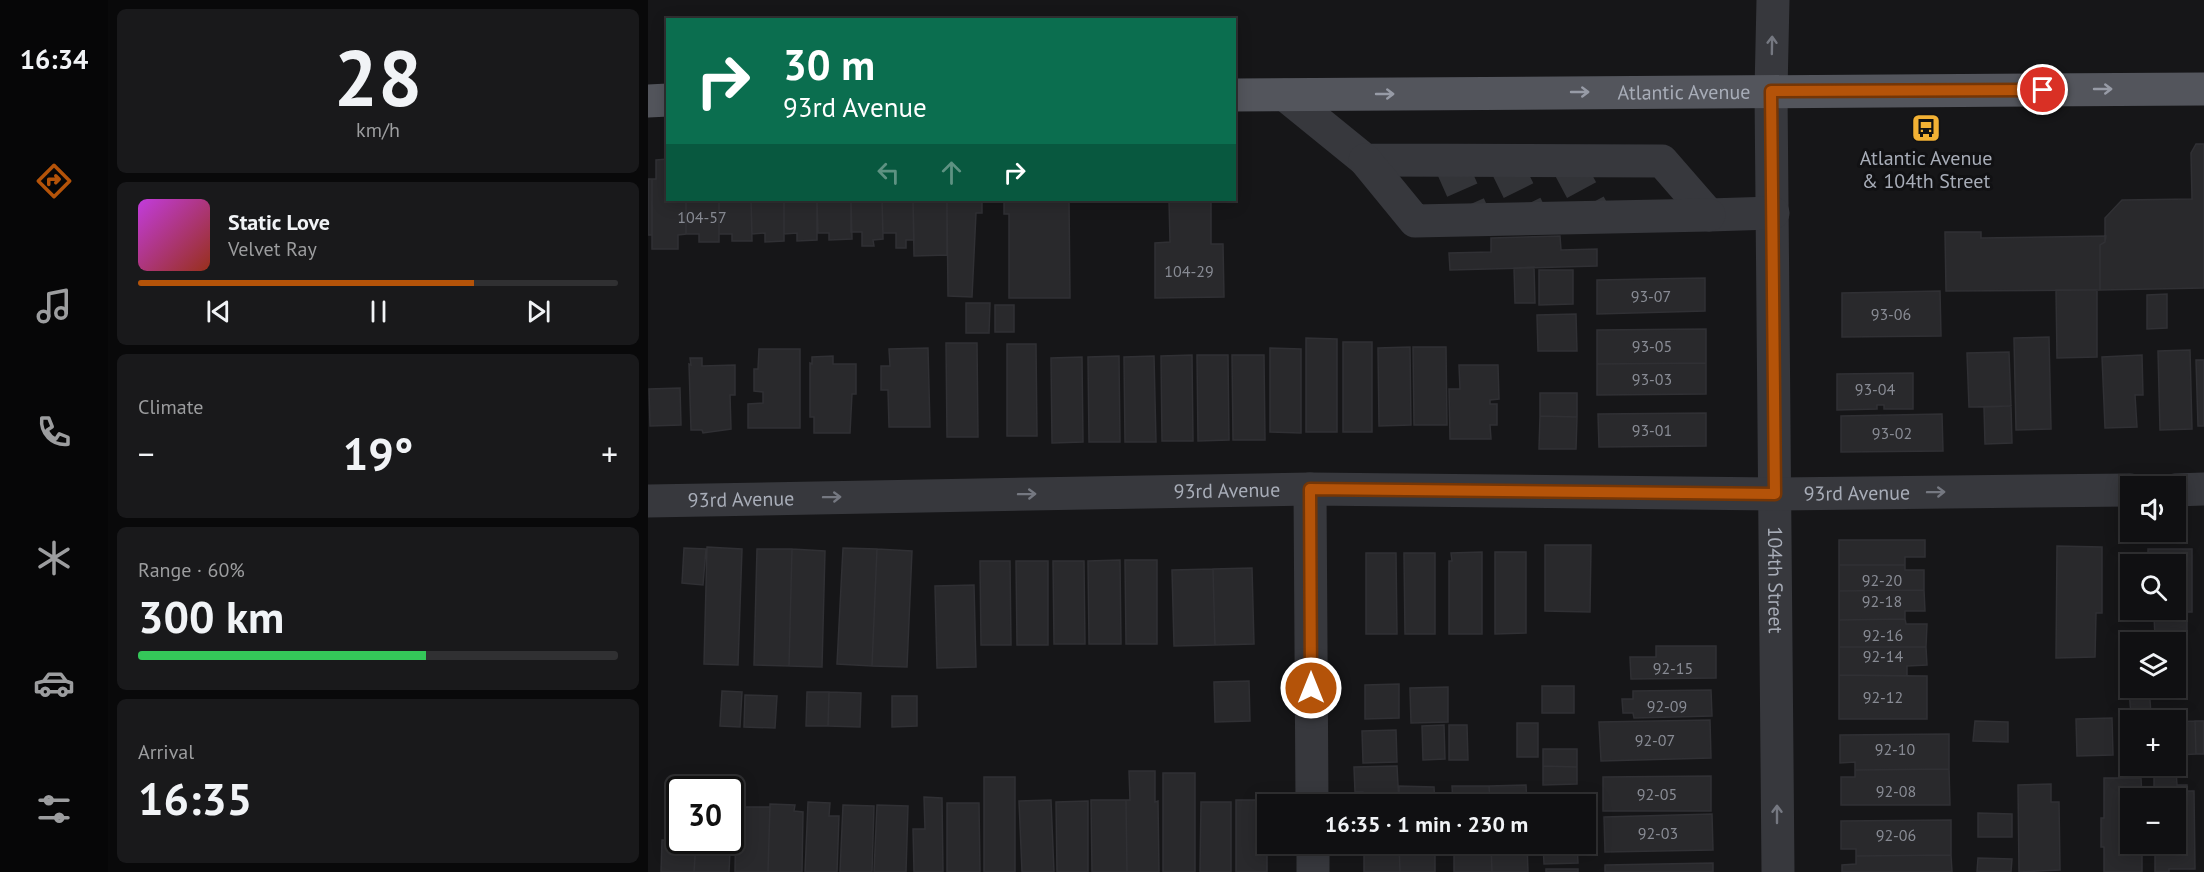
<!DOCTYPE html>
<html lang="en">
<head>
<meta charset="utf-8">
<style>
	:root { --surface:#101012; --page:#19191b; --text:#f1f3f6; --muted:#9c9d9f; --line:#303032; --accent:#b45309 }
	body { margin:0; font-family:"PT Sans",sans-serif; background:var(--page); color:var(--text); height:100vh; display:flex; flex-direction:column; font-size:22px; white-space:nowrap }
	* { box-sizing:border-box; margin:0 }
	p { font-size:20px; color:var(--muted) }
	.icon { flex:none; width:33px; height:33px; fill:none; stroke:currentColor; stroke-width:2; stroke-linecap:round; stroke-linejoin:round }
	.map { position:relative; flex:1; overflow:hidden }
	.details { display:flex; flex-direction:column; gap:9px; padding:9px; background:#09090a; width:540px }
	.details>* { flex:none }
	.top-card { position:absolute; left:18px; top:18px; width:570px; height:183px; border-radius:0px; box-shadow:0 3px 15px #0003,0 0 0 2px var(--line); background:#0b6e4f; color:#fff; overflow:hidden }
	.buttons { position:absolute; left:1472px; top:476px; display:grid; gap:12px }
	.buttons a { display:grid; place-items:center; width:66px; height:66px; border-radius:0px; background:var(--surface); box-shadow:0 3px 15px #0003,0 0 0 2px var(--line); font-size:30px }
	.speed { position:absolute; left:18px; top:776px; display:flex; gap:12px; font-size:30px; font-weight:700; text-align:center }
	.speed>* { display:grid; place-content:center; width:78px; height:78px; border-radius:50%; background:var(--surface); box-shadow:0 3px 15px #0003,0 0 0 2px var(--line); line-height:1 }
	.speed .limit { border:3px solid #111; border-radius:9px; background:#fff; color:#111 }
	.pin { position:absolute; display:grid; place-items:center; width:51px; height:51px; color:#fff; margin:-26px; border:3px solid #fff; border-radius:50%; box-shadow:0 2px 6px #0007 }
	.me { position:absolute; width:66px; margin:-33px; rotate:0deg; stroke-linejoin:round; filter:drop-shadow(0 0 4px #0008) }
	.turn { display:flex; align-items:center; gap:21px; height:126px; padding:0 18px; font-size:27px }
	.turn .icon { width:78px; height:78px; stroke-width:2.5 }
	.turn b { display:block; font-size:42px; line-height:51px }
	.lanes { display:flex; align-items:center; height:57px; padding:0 18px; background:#0003; justify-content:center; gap:30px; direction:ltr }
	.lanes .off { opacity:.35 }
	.big { font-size:45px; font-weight:600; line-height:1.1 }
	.details .widget { flex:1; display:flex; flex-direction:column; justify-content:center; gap:9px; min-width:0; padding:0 21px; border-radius:9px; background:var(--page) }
	.details .dial { align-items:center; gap:0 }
	.dial b { font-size:78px; line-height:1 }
	.song { display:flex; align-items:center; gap:18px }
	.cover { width:72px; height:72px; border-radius:9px; background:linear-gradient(135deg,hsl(290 70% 55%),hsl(10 70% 35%)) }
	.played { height:6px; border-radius:3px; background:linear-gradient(90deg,var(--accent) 70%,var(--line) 70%) }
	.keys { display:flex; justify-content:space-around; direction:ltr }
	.heat { display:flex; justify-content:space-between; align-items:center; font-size:33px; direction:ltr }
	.charge { height:9px; border-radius:4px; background:linear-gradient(90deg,#34c759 60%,var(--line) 0) }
	.trip { position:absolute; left:609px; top:794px; width:339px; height:60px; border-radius:0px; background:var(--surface); box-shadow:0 3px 15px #0003,0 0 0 2px var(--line); font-weight:600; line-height:60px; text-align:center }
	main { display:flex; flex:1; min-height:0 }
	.tabs { display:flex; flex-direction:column; width:108px; justify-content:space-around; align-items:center; background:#060607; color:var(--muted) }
	.tabs .icon { width:42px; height:42px }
	.tabs .selected { color:var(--accent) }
	.tabs b { font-size:27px; color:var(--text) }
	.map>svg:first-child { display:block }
	.building { fill:#29292c; stroke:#303034; stroke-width:1.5 }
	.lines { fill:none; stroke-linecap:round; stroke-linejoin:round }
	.minor-tunnel { stroke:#333438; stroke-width:33; stroke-dasharray:33 16; stroke-linecap:butt }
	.minor { stroke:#37383d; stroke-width:33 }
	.major { stroke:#53555c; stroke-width:33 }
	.oneway { stroke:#757881 }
	.oneway2 { stroke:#979ba6 }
	.route-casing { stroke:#753606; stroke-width:15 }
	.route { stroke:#b45309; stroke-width:10 }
	.labels { text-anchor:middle; stroke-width:6; stroke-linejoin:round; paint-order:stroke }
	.number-label { font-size:16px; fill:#888b94 }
	.street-label { font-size:20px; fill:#a8adb8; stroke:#111113 }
	.poi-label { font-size:20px; fill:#a8adb8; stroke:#111113 }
</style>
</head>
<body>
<main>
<nav class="tabs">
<b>16:34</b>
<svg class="icon selected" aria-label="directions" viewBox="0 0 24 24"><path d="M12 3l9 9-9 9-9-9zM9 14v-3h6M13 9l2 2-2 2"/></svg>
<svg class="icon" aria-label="music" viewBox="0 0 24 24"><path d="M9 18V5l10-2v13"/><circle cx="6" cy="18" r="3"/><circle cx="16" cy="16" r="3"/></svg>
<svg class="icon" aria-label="phone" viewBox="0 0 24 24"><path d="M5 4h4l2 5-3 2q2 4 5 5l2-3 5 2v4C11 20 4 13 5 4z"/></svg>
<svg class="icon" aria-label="climate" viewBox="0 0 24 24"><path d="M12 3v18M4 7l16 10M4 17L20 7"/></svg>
<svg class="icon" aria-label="car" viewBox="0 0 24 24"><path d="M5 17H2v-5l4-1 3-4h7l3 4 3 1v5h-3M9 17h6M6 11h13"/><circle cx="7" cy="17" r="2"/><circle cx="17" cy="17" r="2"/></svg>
<svg class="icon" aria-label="filters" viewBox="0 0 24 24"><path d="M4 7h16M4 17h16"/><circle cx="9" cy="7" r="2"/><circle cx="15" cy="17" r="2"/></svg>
</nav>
<section class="details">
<div class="widget dial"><b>28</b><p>km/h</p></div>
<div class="widget">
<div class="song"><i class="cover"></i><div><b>Static Love</b><p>Velvet Ray</p></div></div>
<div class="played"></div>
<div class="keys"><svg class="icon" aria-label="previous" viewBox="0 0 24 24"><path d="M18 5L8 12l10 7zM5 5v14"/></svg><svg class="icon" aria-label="pause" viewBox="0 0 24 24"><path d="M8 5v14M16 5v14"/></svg><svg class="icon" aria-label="next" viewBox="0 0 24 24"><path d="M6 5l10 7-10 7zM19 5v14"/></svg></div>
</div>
<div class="widget"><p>Climate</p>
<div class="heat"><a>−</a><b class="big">19°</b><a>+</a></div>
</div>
<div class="widget"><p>Range · 60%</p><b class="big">300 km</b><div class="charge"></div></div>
<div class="widget"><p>Arrival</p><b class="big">16:35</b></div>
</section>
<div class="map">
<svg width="1556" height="872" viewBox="0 0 1556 872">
	<rect width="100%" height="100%" fill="#161618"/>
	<path class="building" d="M1548,144H1556V288L1452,290V245L1457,242V218L1474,200L1544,199L1543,153Z
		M20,159V200H38V234L30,235V249H4V179H8V160Z
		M0,179H4V235H0Z
		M38,200H71V242H51V234H38Z
		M71,200H103L104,241H84V234H71Z
		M103,200H136V241L117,242V233L104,234Z
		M136,200H169V240L149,241V233L136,234Z
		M169,200H203L204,239L181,240V233H170Z
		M203,200H234L235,239L225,240L226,246H214V232H203Z
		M234,200H265L266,240H258V248H248V233H235Z
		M265,200H299V255L266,256Z
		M299,200H334V213H328L324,297L300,296Z
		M356,200H421L422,298H361V214H356Z
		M521,200H563V244H575L576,297L507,298V243L522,242Z
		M1297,232H1333V238L1458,236L1457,242L1452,245V290L1298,291Z
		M912,236L913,250L949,249V266L802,270L801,253L843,252V238Z
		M886,267L887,303H867L866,268Z
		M891,270H925V304L891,305Z
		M1057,278V311L949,314V280Z
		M1408,290H1449V357L1409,358Z
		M1292,291L1293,336L1194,337V293Z
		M1519,294V328L1499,329V295Z
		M318,303H342L341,333H318Z
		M347,305H366V332H347Z
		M928,314L929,351H890L889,315Z
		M1058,329V363L949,364V330Z
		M1401,337L1403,429L1368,430L1366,338Z
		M658,338L689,339V432H658Z
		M695,342H724V432H695Z
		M298,343H329L330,437H299Z
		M359,344H388L389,436H359Z
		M762,347L763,425L731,426L730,348Z
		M765,347H798L799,425H766Z
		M280,348L282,427H241L240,390H233V366H242L241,349Z
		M622,348L653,349V433L622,432Z
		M111,349H152V428H100V404L115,403V392L106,391V369H110Z
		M1542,350L1544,429L1512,430L1510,351Z
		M1361,352L1363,406L1321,407L1319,353Z
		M544,355L545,441H514L513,356Z
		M549,355H580L581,440L550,441Z
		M584,355H616L617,440H585Z
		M1494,355L1495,395H1487L1489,427L1457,428L1454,357Z
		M185,356V364H208V394H204L202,433H166V417H162V363L164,364V357Z
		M471,356L472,442H441L440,357Z
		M506,356L508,442H477L476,357Z
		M434,357L435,442L404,443L403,358Z
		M42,358H54V366L87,365V395H82L83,429L55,433L54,430H43L41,364L43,365Z
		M1548,360H1556V426H1550Z
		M1058,363V394L949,395V364Z
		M811,365H850L851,399L842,400V404H849V425H842L843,439H802L801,389H812Z
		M1265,373V409H1236V405H1229V409L1189,410V374Z
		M32,388L33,425L2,426L1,389Z
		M892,393H929V417L892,416Z
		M1363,406L1364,443L1337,444L1336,407Z
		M1058,413V446L951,447L950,414Z
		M1294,414L1295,451L1193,452V416Z
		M892,416L929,417L928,449H891Z
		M1191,540H1277V557H1257V565H1191Z
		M897,545H943L942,612L897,611Z
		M1409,546L1454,547V613H1448L1447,657L1408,658Z
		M59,547L94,549L90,665L56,664Z
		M36,548L58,549L55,585L34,583Z
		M195,548L229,549L224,666L189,664Z
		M109,549H144L141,666L106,665Z
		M144,549L177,551L174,667L141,666Z
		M229,549L264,551L259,667L224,666Z
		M1500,549H1544V612H1539V637H1507L1506,616H1500V609H1527V564H1500Z
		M834,552V634H801V561H804L803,553Z
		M847,552H878V633L847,634Z
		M718,553H748L749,634H718Z
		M756,553H787V634H757Z
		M472,560L473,644H441L440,561Z
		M477,560H509V644H478Z
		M332,561H362L363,645H333Z
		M368,561H400V645H369Z
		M405,561H436L437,644H406Z
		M1191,565H1257V570H1276V590L1191,591Z
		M604,568L606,644L567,645L565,569Z
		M565,569L567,645L526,646L524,570Z
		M326,585L328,667L289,668L287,586Z
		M1276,590L1277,611H1257V619L1191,620V591Z
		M1257,619L1258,624H1279L1278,647H1191V620Z
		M1008,646H1068V678L983,679L982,657H1008Z
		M1191,647H1278L1279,665L1259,666V676L1191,675Z
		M1191,675L1279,676V719H1191Z
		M1480,678H1482V687H1501L1503,714L1483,715Z
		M601,681L602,721L567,722L566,682Z
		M751,684V718L717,719V685Z
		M894,686H926V713H894Z
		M800,687V722L763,723L762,688Z
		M1063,690L1064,716L986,718L985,713H975L974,699H985V691Z
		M74,691L94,692L92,727L72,726Z
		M159,692H181L180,726H158Z
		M181,692L213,693L212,727L180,726Z
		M97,695L129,696L127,728L96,727Z
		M244,696H269V726L244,727Z
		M1464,718L1465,755L1429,756L1428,719Z
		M1062,720L1063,758L953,761L951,722Z
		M1327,721L1360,722V742L1325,741Z
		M1547,721H1556V754H1548Z
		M1547,721L1548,754L1527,755V722Z
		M869,723H890V757H869Z
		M796,725L797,759L775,760L774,726Z
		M801,725H819L820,760H801Z
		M748,730L749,762L715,763L714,731Z
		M1301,734V769L1207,770V762L1192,763V735Z
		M895,749H929V767L895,766Z
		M749,766L751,804H715V792H707L706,767Z
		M895,766L929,767V784L895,785Z
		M1301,769L1302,805H1193V777H1207V770Z
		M1506,770H1528L1529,785H1539V791H1546L1547,869H1521V872H1507V843H1527V798H1506Z
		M481,771H507V802L510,801L511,872H479L478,800H482Z
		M515,773H547V872H515Z
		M1063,776V811H955V777Z
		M336,777H367V872H336Z
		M1456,778H1493L1494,798H1482V843H1494V872H1456V847H1453V818H1456Z
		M1403,784V802H1411L1412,870L1371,872L1370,785Z
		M878,785L879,804H842L841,786Z
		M751,786L786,787L787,804H751Z
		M804,786H841L842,804H805Z
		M276,797L294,798L295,872H266L265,829H277Z
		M403,800L406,872H374L371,801Z
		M443,800H478L479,872H444Z
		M588,800H619V872H588Z
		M440,801V872H409L408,802Z
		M160,802L182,803L181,816H191L189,872H157Z
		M553,802H583V872H552Z
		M299,803H331L332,872H299Z
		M122,804L147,805L146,811L155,812L154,872H120Z
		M195,805L226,806L224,872H192Z
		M229,805L260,806L258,872H226Z
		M88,807H122L120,872H87Z
		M82,809H84L81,872H46L48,842L82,840Z
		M1330,813L1364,814V837H1330Z
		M1064,814L1065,850L957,852L956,817Z
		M1303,820V855L1208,856V849H1193V821Z
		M14,840L48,842L46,872H13Z
		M716,843H751L752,872H716Z
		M751,843H787V872H752Z
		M806,843H843L844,872H806Z
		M843,843H879L880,872H844Z
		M895,843H929L930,863L896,864Z
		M1303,855L1304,872H1194V865L1208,864V856Z
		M1330,858L1364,859L1363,872H1329Z
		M1065,863V872H957V865Z
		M898,869H930V872H898Z"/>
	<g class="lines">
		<path class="minor-tunnel" d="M801,160L827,219
			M856,161L884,218
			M918,161L948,217"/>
		<g class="minor">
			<path id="s1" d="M1125,0L1123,91L1130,872"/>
			<path d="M637,95L717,160L1014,161L1061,215L1125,213"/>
			<path d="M717,160L767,221L1061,215"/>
			<path d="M662,489L664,804"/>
			<path d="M1527,490L1556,489"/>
			<path id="s2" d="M0,501L662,489L1127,494L1482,490"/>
			<path d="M665,843V872"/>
		</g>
		<g class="major">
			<path id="s3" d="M586,95L1556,89"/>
			<path d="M0,101L20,100"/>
		</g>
	</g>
	<defs><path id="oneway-shaft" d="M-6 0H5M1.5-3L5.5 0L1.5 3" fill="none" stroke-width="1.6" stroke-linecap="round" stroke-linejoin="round" transform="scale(1.5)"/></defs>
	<g class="oneway">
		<use href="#oneway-shaft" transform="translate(1124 45) rotate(-89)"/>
		<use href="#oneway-shaft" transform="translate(1288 492) rotate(-1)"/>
		<use href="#oneway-shaft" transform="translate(379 494) rotate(-1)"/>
		<use href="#oneway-shaft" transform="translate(184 497) rotate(-1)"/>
		<use href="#oneway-shaft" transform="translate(1129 814) rotate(-90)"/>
	</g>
	<g class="oneway2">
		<use href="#oneway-shaft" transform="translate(1455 89)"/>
		<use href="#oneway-shaft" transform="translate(932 92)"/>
		<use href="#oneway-shaft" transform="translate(737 94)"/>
	</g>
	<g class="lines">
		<g class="route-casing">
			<path id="route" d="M663,688L662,489L1127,494L1123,91L1395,90"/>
		</g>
		<use href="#route" class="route"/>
	</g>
	<defs>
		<g id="bus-square" transform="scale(1.5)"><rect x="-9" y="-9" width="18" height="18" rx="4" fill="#f2b134" stroke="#111113"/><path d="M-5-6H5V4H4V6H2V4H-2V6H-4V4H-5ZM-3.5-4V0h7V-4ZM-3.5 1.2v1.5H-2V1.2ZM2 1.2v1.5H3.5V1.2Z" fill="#111"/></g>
	</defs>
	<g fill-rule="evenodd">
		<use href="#bus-square" x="1278" y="128"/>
	</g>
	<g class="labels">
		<g class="number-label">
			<text x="54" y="223">104-57</text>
			<text x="541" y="277">104-29</text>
			<text x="1003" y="302">93-07</text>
			<text x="1243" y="320">93-06</text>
			<text x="1004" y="352">93-05</text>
			<text x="1004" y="385">93-03</text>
			<text x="1227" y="395">93-04</text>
			<text x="1004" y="436">93-01</text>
			<text x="1244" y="439">93-02</text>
			<text x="1234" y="586">92-20</text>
			<text x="1234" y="607">92-18</text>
			<text x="1235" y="641">92-16</text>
			<text x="1235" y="662">92-14</text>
			<text x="1025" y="674">92-15</text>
			<text x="1235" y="703">92-12</text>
			<text x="1019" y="712">92-09</text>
			<text x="1007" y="746">92-07</text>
			<text x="1247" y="755">92-10</text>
			<text x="1248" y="797">92-08</text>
			<text x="1009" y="800">92-05</text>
			<text x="1010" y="839">92-03</text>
			<text x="1248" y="841">92-06</text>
		</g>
		<g class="street-label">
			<text dy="7" stroke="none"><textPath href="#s3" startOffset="450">Atlantic Avenue</textPath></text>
			<text dy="7" stroke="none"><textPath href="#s2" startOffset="579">93rd Avenue</textPath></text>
			<text dy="7" stroke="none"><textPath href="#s2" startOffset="1209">93rd Avenue</textPath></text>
			<text dy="7" stroke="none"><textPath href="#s2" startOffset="93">93rd Avenue</textPath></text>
			<text dy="7" stroke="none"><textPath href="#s1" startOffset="580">104th Street</textPath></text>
		</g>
		<g class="poi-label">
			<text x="1278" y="165">Atlantic Avenue<tspan x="1278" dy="23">&amp; 104th Street</tspan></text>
		</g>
	</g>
</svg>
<div class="buttons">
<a><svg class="icon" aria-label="sound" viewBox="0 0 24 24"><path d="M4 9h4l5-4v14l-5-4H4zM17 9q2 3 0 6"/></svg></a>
<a><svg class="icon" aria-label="search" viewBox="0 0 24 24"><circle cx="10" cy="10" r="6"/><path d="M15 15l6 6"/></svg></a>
<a><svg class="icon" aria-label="layers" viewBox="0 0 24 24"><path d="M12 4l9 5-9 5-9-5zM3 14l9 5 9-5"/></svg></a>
<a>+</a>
<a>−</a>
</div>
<div class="speed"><div class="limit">30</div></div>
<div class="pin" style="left:1395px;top:90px;background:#d93025"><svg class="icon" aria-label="arrive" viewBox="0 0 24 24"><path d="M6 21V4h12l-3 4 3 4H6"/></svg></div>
<svg class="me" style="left:663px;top:688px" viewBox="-20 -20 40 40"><circle r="17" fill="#b45309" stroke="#fff" stroke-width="3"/><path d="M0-11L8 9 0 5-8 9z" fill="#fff"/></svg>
<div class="trip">16:35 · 1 min · 230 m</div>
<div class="top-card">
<div class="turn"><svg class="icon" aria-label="right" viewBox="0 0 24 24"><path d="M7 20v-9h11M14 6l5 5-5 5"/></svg><div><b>30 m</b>93rd Avenue</div></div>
<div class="lanes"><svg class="icon off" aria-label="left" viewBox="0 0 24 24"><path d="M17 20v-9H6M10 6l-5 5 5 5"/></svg><svg class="icon off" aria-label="ahead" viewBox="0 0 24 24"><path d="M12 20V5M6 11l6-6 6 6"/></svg><svg class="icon" aria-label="right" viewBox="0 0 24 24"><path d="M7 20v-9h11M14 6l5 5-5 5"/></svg></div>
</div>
</div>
</main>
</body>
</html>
